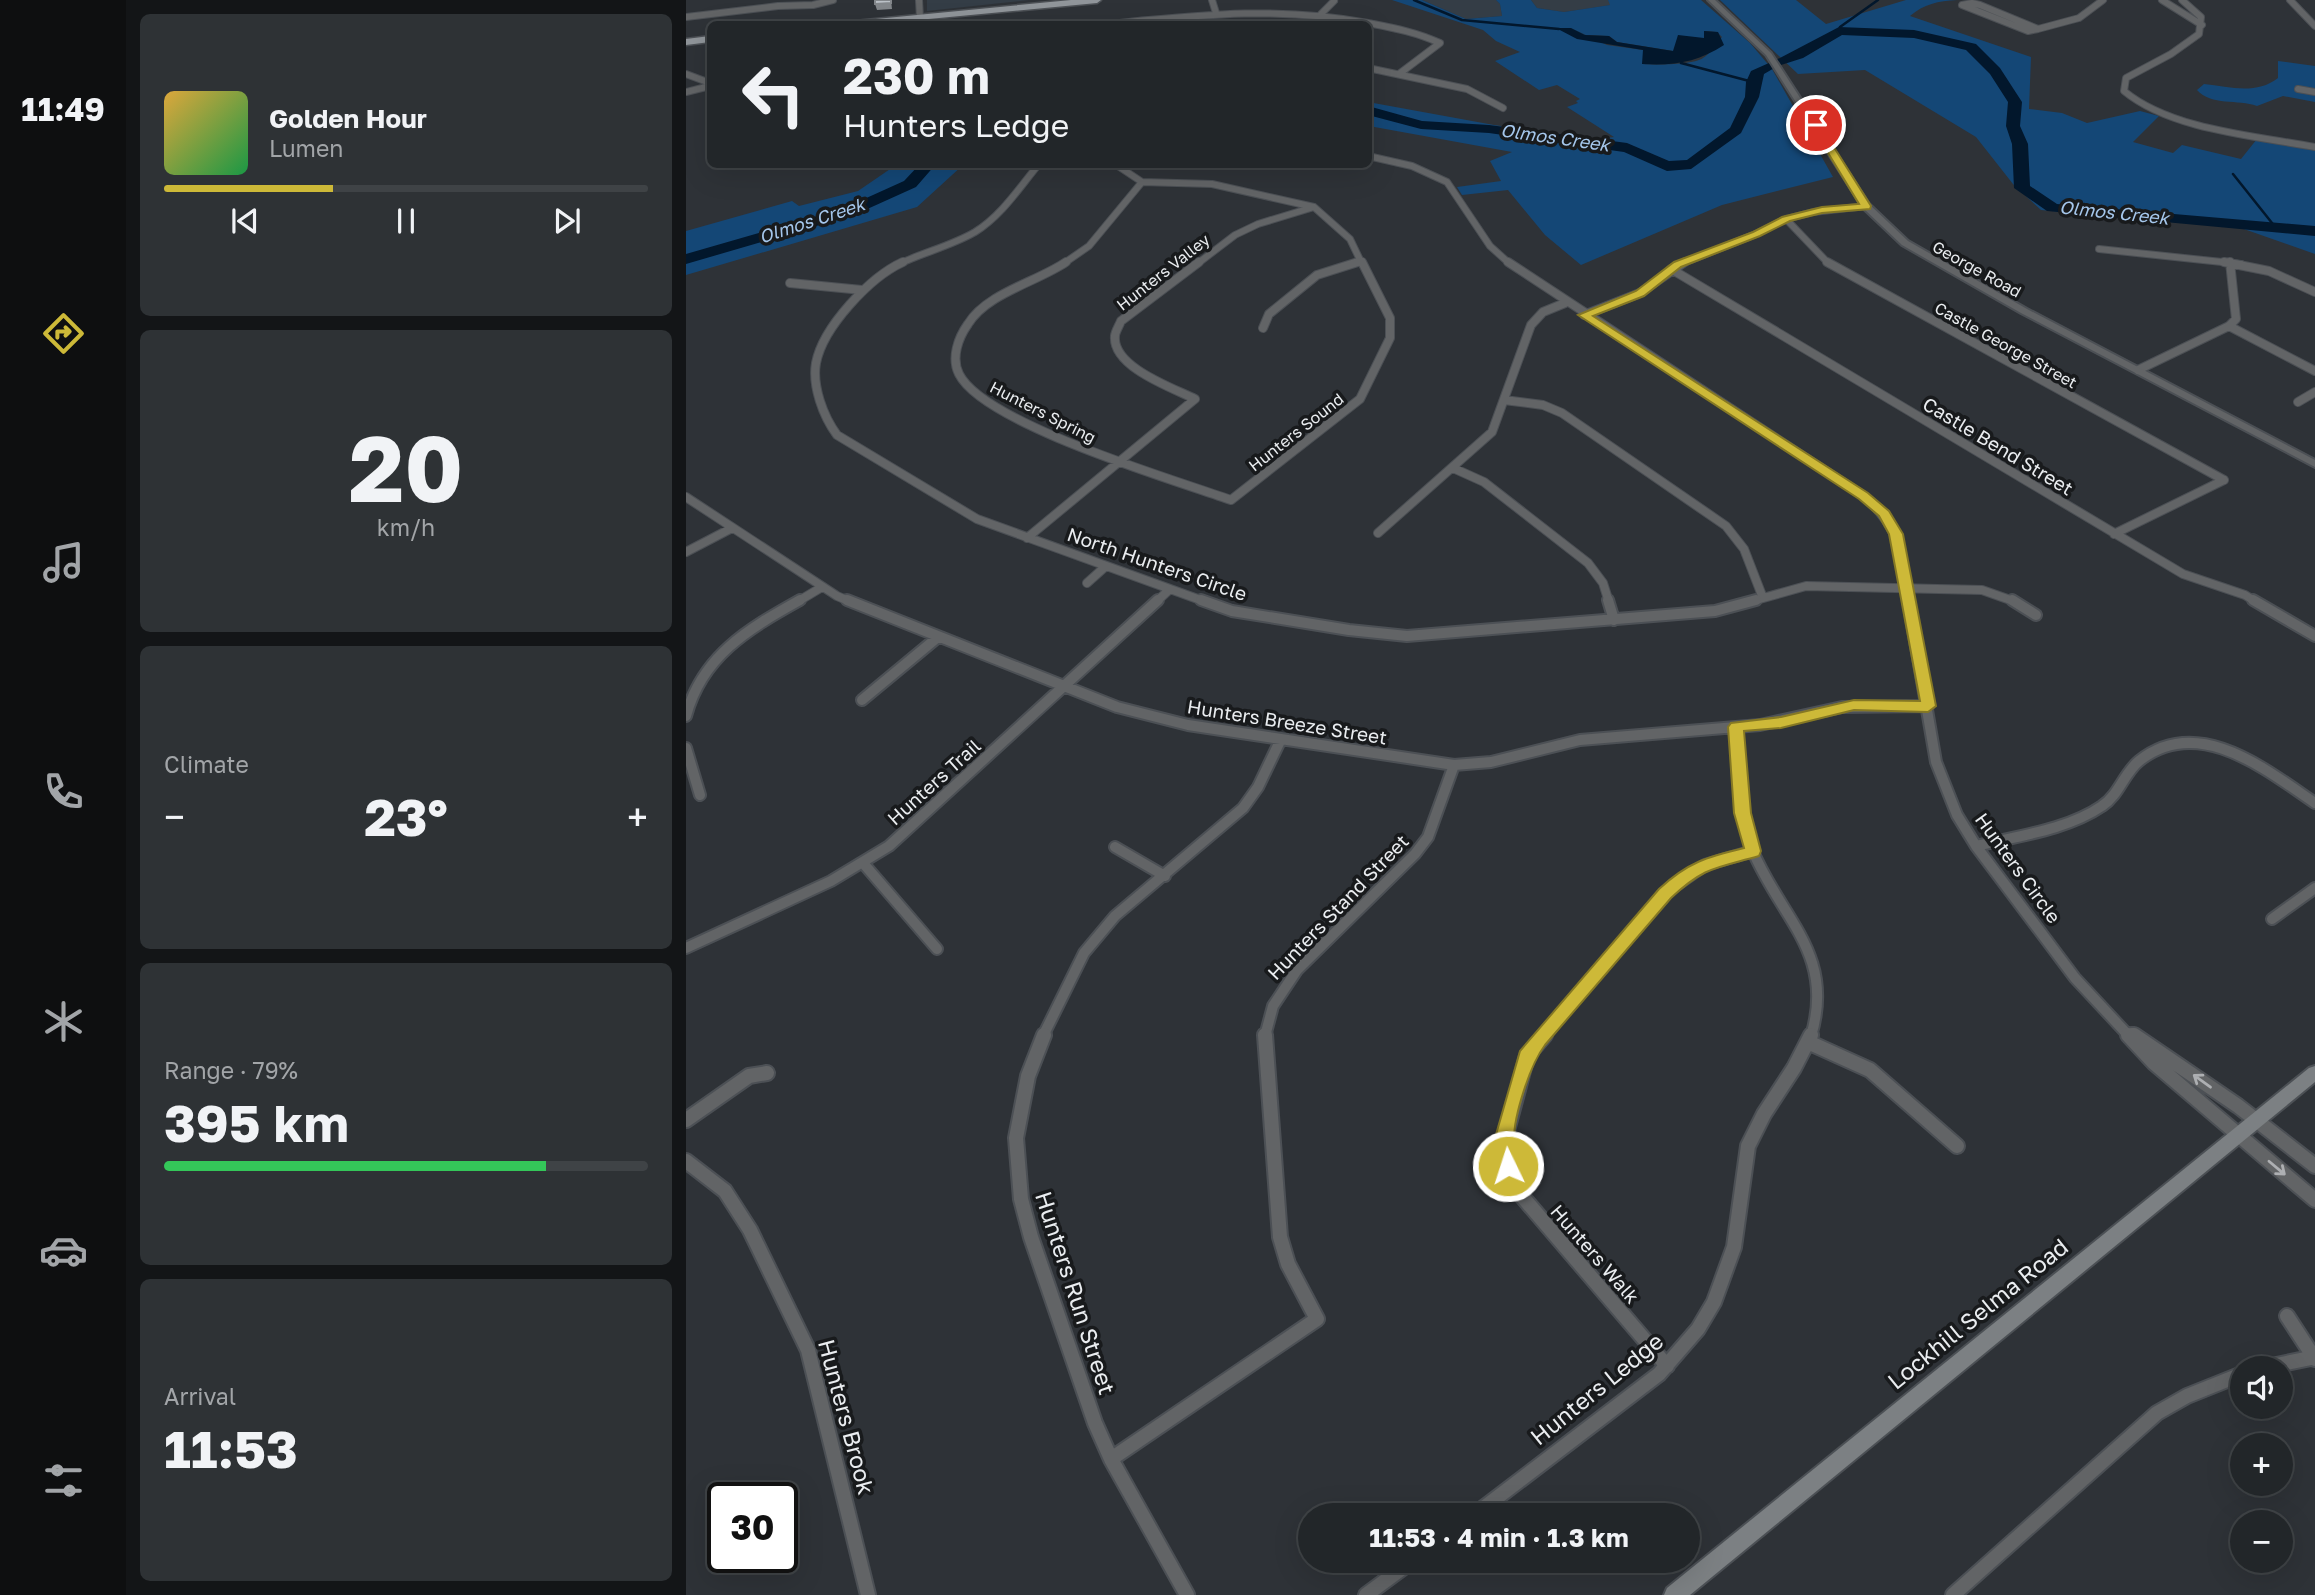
<!DOCTYPE html>
<html lang="en">
<head>
<meta charset="utf-8">
<style>
	:root { --surface:#222629; --page:#2e3235; --text:#f1f3f6; --muted:#a2a5a8; --line:#3f4346; --accent:#cdb938 }
	body { margin:0; font-family:"Golos Text",sans-serif; background:var(--page); color:var(--text); height:100vh; display:flex; flex-direction:column; font-size:26px; white-space:nowrap }
	* { box-sizing:border-box; margin:0 }
	p { font-size:23px; color:var(--muted) }
	.icon { flex:none; width:38px; height:38px; fill:none; stroke:currentColor; stroke-width:2; stroke-linecap:round; stroke-linejoin:round }
	.map { position:relative; flex:1; overflow:hidden }
	.side { display:flex; flex-direction:column; gap:14px; padding:14px; background:#131517; width:560px }
	.side>* { flex:none }
	.top-card { position:absolute; left:21px; top:21px; width:665px; height:147px; border-radius:10px; box-shadow:0 7px 28px #0002,0 0 0 2px var(--line); background:#222629; color:var(--text); overflow:hidden }
	.tools { position:absolute; left:1544px; top:1356px; display:grid; gap:14px }
	.tools a { display:grid; place-items:center; width:63px; height:63px; border-radius:50%; background:var(--surface); box-shadow:0 7px 28px #0002,0 0 0 2px var(--line); font-size:35px }
	.speed { position:absolute; left:21px; top:1482px; display:flex; gap:14px; font-size:35px; font-weight:700; text-align:center }
	.speed>* { display:grid; place-content:center; width:91px; height:91px; border-radius:50%; background:var(--surface); box-shadow:0 7px 28px #0002,0 0 0 2px var(--line); line-height:1 }
	.speed .limit { border:4px solid #111; border-radius:10px; background:#fff; color:#111 }
	.pin { position:absolute; display:grid; place-items:center; width:60px; height:60px; color:#fff; margin:-30px; border:4px solid #fff; border-radius:50%; box-shadow:0 2px 7px #0007 }
	.me { position:absolute; width:77px; margin:-38px; rotate:356deg; stroke-linejoin:round; filter:drop-shadow(0 0 5px #0008) }
	.turn { display:flex; align-items:center; gap:24px; height:147px; padding:0 21px; font-size:32px }
	.turn .icon { width:91px; height:91px; stroke-width:2.5 }
	.turn b { display:block; font-size:49px; line-height:60px }
	.big { font-size:52px; font-weight:700; line-height:1.1 }
	.side .tile { flex:1; display:flex; flex-direction:column; justify-content:center; gap:10px; min-width:0; padding:0 24px; border-radius:10px; background:var(--page) }
	.side .dial { align-items:center; gap:0 }
	.dial b { font-size:91px; line-height:1 }
	.song { display:flex; align-items:center; gap:21px }
	.cover { width:84px; height:84px; border-radius:10px; background:linear-gradient(135deg,hsl(40 70% 55%),hsl(140 70% 35%)) }
	.played { height:7px; border-radius:4px; background:linear-gradient(90deg,var(--accent) 35%,var(--line) 35%) }
	.keys { display:flex; justify-content:space-around; direction:ltr }
	.heat { display:flex; justify-content:space-between; align-items:center; font-size:38px; direction:ltr }
	.charge { height:10px; border-radius:5px; background:linear-gradient(90deg,#34c759 79%,var(--line) 0) }
	.trip { position:absolute; left:612px; top:1503px; width:402px; height:70px; border-radius:35px; background:var(--surface); box-shadow:0 7px 28px #0002,0 0 0 2px var(--line); font-weight:700; line-height:70px; text-align:center }
	main { display:flex; flex:1; min-height:0 }
	.menu { display:flex; flex-direction:column; width:126px; justify-content:space-around; align-items:center; background:#0e0f10; color:var(--muted) }
	.menu .icon { width:49px; height:49px }
	.menu .active { color:var(--accent) }
	.menu b { font-size:32px; color:var(--text) }
	.map>svg:first-child { display:block }
	.built { fill:#343d46 }
	.green { fill:#144776; fill-rule:evenodd }
	.water { fill:#02172c }
	.lines { fill:none; stroke-linecap:round; stroke-linejoin:round }
	.stream { stroke:#02172c; stroke-width:2.5 }
	.river { fill:#02172c; fill-rule:evenodd }
	.minor-far3-casing { stroke:#4c5055; stroke-width:8 }
	.minor-far2-casing { stroke:#4c5055; stroke-width:10 }
	.minor-far1-casing { stroke:#4c5055; stroke-width:14 }
	.minor-casing { stroke:#4c5055; stroke-width:18 }
	.tertiary-casing { stroke:#4c5055; stroke-width:4 }
	.secondary-casing { stroke:#4c5055; stroke-width:4 }
	.primary-casing { stroke:#4c5055; stroke-width:3 }
	.minor-far3 { stroke:#626466; stroke-width:6 }
	.minor-far2 { stroke:#626466; stroke-width:8 }
	.minor-far1 { stroke:#626466; stroke-width:10 }
	.minor { stroke:#626466; stroke-width:14 }
	.tertiary { fill:#626466; fill-rule:evenodd }
	.secondary { fill:#7c8083; fill-rule:evenodd }
	.primary { fill:#90959a; fill-rule:evenodd }
	.shaded-wall { fill:#83878b }
	.building { fill:#bbc1c7; stroke:#83878b; stroke-width:2 }
	.oneway { stroke:#adafb2 }
	.route { fill:#cdb938; stroke:#857824; stroke-width:2 }
	.labels { text-anchor:middle; stroke-width:7; stroke-linejoin:round; paint-order:stroke }
	.far-street-label { font-size:16px; fill:#eaedf0; stroke:#181a1c }
	.far-water-label { font-size:18px; font-style:italic; fill:#a5c7ec; stroke:#181a1c }
	.street-label { font-size:19px; fill:#eaedf0; stroke:#181a1c }
	.near-street-label { font-size:23px; fill:#eaedf0; stroke:#181a1c }
</style>
</head>
<body>
<main>
<nav class="menu">
<b>11:49</b>
<svg class="icon active" aria-label="directions" viewBox="0 0 24 24"><path d="M12 3l9 9-9 9-9-9zM9 14v-3h6M13 9l2 2-2 2"/></svg>
<svg class="icon" aria-label="music" viewBox="0 0 24 24"><path d="M9 18V5l10-2v13"/><circle cx="6" cy="18" r="3"/><circle cx="16" cy="16" r="3"/></svg>
<svg class="icon" aria-label="phone" viewBox="0 0 24 24"><path d="M5 4h4l2 5-3 2q2 4 5 5l2-3 5 2v4C11 20 4 13 5 4z"/></svg>
<svg class="icon" aria-label="climate" viewBox="0 0 24 24"><path d="M12 3v18M4 7l16 10M4 17L20 7"/></svg>
<svg class="icon" aria-label="car" viewBox="0 0 24 24"><path d="M5 17H2v-5l4-1 3-4h7l3 4 3 1v5h-3M9 17h6M6 11h13"/><circle cx="7" cy="17" r="2"/><circle cx="17" cy="17" r="2"/></svg>
<svg class="icon" aria-label="filters" viewBox="0 0 24 24"><path d="M4 7h16M4 17h16"/><circle cx="9" cy="7" r="2"/><circle cx="15" cy="17" r="2"/></svg>
</nav>
<section class="side">
<div class="tile">
<div class="song"><i class="cover"></i><div><b>Golden Hour</b><p>Lumen</p></div></div>
<div class="played"></div>
<div class="keys"><svg class="icon" aria-label="previous" viewBox="0 0 24 24"><path d="M18 5L8 12l10 7zM5 5v14"/></svg><svg class="icon" aria-label="pause" viewBox="0 0 24 24"><path d="M8 5v14M16 5v14"/></svg><svg class="icon" aria-label="next" viewBox="0 0 24 24"><path d="M6 5l10 7-10 7zM19 5v14"/></svg></div>
</div>
<div class="tile dial"><b>20</b><p>km/h</p></div>
<div class="tile"><p>Climate</p>
<div class="heat"><a>−</a><b class="big">23°</b><a>+</a></div>
</div>
<div class="tile"><p>Range · 79%</p><b class="big">395 km</b><div class="charge"></div></div>
<div class="tile"><p>Arrival</p><b class="big">11:53</b></div>
</section>
<div class="map">
<svg width="1629" height="1595" viewBox="0 0 1629 1595">
	<rect width="100%" height="100%" fill="#2e3237"/>
	<path class="built" d="M241,0H343L241,11Z
		M736,0H810L814,4L816,16L780,19Z
		M845,0H922L925,5L878,12L851,8Z"/>
	<path class="green" d="M706,0H736L780,19L816,16L814,4L810,0H845L851,8L878,12L924,5L922,0H1015L1064,43L1086,69L1147,177L1036,205L895,265L859,235L822,190L776,195L771,187L815,181L804,161L826,152L683,126L682,102L808,125L908,140L928,137L881,107L892,103L890,101L894,99L871,85L853,90L809,61L834,52L810,41L797,30ZM885,28L899,35L923,36L931,42L987,51L1005,38H1019V31L1031,32L1036,37C1030,43 1024,54 1017,58C1007,65 969,65 957,64V50L921,45Z
		M1034,0H1110L1140,24L1220,0H1271C1252,1 1238,4 1224,16L1345,57L1343,109L1376,113L1401,123L1454,111L1473,116L1447,142L1487,153L1496,145L1555,159L1571,139L1629,150V254L1555,228L1355,210L1327,184L1290,137L1179,70L1112,74Z
		M1592,61L1629,66V102L1597,96L1571,106C1552,99 1525,106 1511,90L1518,84C1544,87 1570,95 1592,78Z
		M210,165H277L231,207L0,275V231L106,201L113,206L172,191Z"/>
	<path class="water" d="M870,28H885L899,35L923,36L931,42L987,51L992,35L1018,38V31L1032,32L1038,45C1012,62 988,66 956,64L957,50L891,39Z"/>
	<g class="lines">
		<path class="stream" d="M728,0L776,20L873,29
			M1153,31L1154,27L1192,0
			M995,63L1067,82
			M1547,174L1590,228"/>
		<path class="river" d="M1153,27L1228,30L1290,44L1314,68L1336,102L1334,126L1342,144L1344,186L1371,204L1629,226V236L1361,211L1328,188L1326,144L1320,126L1322,102L1304,74L1280,50L1228,38L1156,35L1117,58L1095,65L1088,61Z
			M1083,63L1090,67L1078,74L1073,97L1055,133L1005,169L981,171L938,152L803,133L735,129L682,115V106L736,121L803,125L941,143L983,161L1001,160L1044,128L1059,97L1060,82L1065,71Z
			M234,164H250L230,187L168,215L0,264V254L156,209L218,181Z"/>
		<g class="minor-far3-casing">
			<path id="minor-far3" d="M233,0L234,18
				M526,0L530,13
				M1476,0L1516,25
				M1496,0L1515,17L1513,34L1485,54L1440,78L1438,91C1485,130 1570,136 1629,147
				M1604,0L1629,26
				M1286,3L1294,5L1352,29L1342,31L1276,5Z
				M635,14L648,1
				M0,17L92,6L127,5L147,0
				M422,24C514,15 591,6 682,23C708,28 730,32 754,43L713,74
				M1352,29L1393,18L1417,0
				M682,68L781,89L817,108
				M0,74L24,83
				M1612,89L1629,92
				M0,92L24,86
				M682,156L726,166L761,182L804,246L824,264
				M429,164L456,182
				M1100,219L1143,264
				M1413,249L1555,264
				M213,264C238,252 265,246 289,232C316,215 333,188 353,164
				M377,264L403,246L456,182L526,184L628,207L664,239L676,264
				M511,264L549,235L572,224L628,207
				M667,264L675,261
				M995,264L1070,234L1100,219L1127,212L1180,206"/>
		</g>
		<g class="minor-far2-casing">
			<path id="minor-far2" d="M217,262C184,277 137,327 130,363C126,386 137,416 151,435L291,519L520,602
				M380,262C351,282 301,293 282,324C272,338 265,358 273,374C298,424 489,480 545,500L674,399L704,338V318L676,262
				M822,262L1178,496C1217,532 1213,552 1222,602
				M1141,262L1538,480
				M1538,262L1583,271L1629,292
				M985,269L1497,574L1559,595L1570,602
				M104,283L176,290
				M898,315L954,293L999,262
				M1543,326L1629,371
				M577,328L583,314L631,275L672,262
				M1452,370L1543,326L1550,319L1544,262
				M818,400L857,405L876,413L1040,526L1058,549L1077,598
				M1612,402L1629,392
				M767,468L798,482L902,563L917,583L923,602
				M0,497L151,596L165,602
				M692,533L806,432L845,325L857,312L879,303
				M1428,534L1538,480
				M341,538L509,399C487,388 426,367 429,336C429,332 433,326 435,321L513,262
				M0,552L46,528
				M401,583L420,566
				M111,602L136,587
				M470,602L484,589
				M1063,602L1120,586L1296,590L1330,602"/>
		</g>
		<g class="minor-far1-casing">
			<path id="minor-far1" d="M161,600L431,707L502,725L768,765L805,762L894,740L1074,725L1156,707L1242,706
				M515,600L546,611L663,630L721,636L1029,611L1070,600
				M922,600L928,620
				M1222,600L1250,762L1271,815L1290,846L1389,978L1443,1036
				M1326,600L1350,615
				M1567,600L1629,636
				M176,700L252,637
				M0,716C16,656 62,629 114,600
				M1050,727C1053,767 1051,811 1066,849C1094,918 1150,953 1125,1036
				M0,748L14,795
				M1290,846C1331,836 1381,830 1416,806C1433,795 1438,773 1453,761C1512,714 1579,769 1629,803
				M429,847L479,876
				M177,863L251,949
				M1586,919L1629,888
				M0,948L145,881L203,846L472,600
				M1446,1033L1451,1036
				M357,1036L398,953L429,916L557,808L572,787L595,739
				M579,1036L587,1006L611,970L729,854L742,837L768,765
				M858,1036L979,893L1019,865L1067,851"/>
		</g>
		<g class="minor-casing">
			<path id="minor" d="M358,1035L342,1076L330,1138L335,1199L345,1237L409,1423L425,1459L501,1595
				M859,1035L841,1056L819,1138L822,1166L835,1195L981,1366
				M1442,1035L1468,1063L1629,1200
				M1448,1035L1552,1106L1629,1166
				M1122,1042L1184,1070L1271,1146
				M0,1120L63,1076L81,1073
				M0,1161L39,1191L64,1230L122,1350L182,1595
				M1601,1316L1629,1359
				M1576,1368L1629,1357
				M425,1459L631,1319L602,1264L594,1237L579,1035
				M787,1516L973,1374L1012,1329L1028,1302L1048,1247L1062,1146L1078,1114L1108,1068L1125,1035
				M680,1595L726,1561
				M1267,1595L1471,1413L1501,1396L1556,1374"/>
		</g>
		<g class="tertiary-casing">
			<path id="tertiary" d="M1022,0H1029L1085,53L1183,204L1222,241L1341,309L1629,460V467L1335,313L1216,245L1177,208L1080,55Z"/>
		</g>
		<g class="secondary-casing">
			<path id="secondary" d="M1629,1066V1082L1004,1595H978L981,1588L1623,1068Z"/>
		</g>
		<g class="primary-casing">
			<path id="primary" d="M385,0H415L411,3L190,24H165L169,21Z
				M24,36V42L0,45V39Z"/>
		</g>
		<use href="#minor-far3" class="minor-far3"/>
		<use href="#minor-far2" class="minor-far2"/>
		<use href="#minor-far1" class="minor-far1"/>
		<use href="#minor" class="minor"/>
		<use href="#tertiary" class="tertiary"/>
		<use href="#secondary" class="secondary"/>
		<use href="#primary" class="primary"/>
	</g>
	<path class="shaded-wall" d="M205,0L206,9L191,10L189,4Z"/>
	<path class="building" d="M189,0H205V3L189,4Z"/>
	<defs><path id="oneway-shaft" d="M-6 0H5M1.5-3L5.5 0L1.5 3" fill="none" stroke-width="1.6" stroke-linecap="round" stroke-linejoin="round" transform="scale(1.75)"/></defs>
	<g class="oneway">
		<use href="#oneway-shaft" transform="translate(1516 1081) rotate(-144)"/>
		<use href="#oneway-shaft" transform="translate(1591 1168) rotate(40)"/>
	</g>
	<path class="route" d="M1126,123L1134,125L1185,206L1184,209L1136,213L1104,221L1074,236L995,267L958,296L907,316L1182,493L1203,511L1217,534L1250,706L1242,712L1168,710L1095,728L1058,731L1065,813L1075,851L1073,856C1031,868 1019,866 985,898L859,1045C844,1065 828,1115 828,1139C828,1151 834,1161 829,1172L822,1174L816,1172L809,1138L834,1051L973,889C1002,862 1021,857 1058,848L1048,813L1042,727L1045,723L1095,717L1168,700L1234,701L1203,534L1193,516L1173,499L892,315L950,291L988,262L1067,232L1096,217L1136,207L1173,204L1125,125Z"/>
	<g class="labels">
		<g class="far-street-label">
			<text transform="translate(1291 269) rotate(29)" y="6">George Road</text>
			<text transform="translate(477 272) rotate(-38)" y="6">Hunters Valley</text>
			<text transform="translate(1320 345) rotate(29)" y="6">Castle George Street</text>
			<text transform="translate(357 412) rotate(27)" y="6">Hunters Spring</text>
			<text transform="translate(610 432) rotate(-38)" y="6">Hunters Sound</text>
		</g>
		<g class="far-water-label">
			<text transform="translate(869 138) rotate(8)" y="6">Olmos Creek</text>
			<text transform="translate(1428 213) rotate(6)" y="6">Olmos Creek</text>
			<text transform="translate(126 221) rotate(-18)" y="6">Olmos Creek</text>
		</g>
		<g class="street-label">
			<text transform="translate(1312 446) rotate(31)" y="7">Castle Bend Street</text>
			<text transform="translate(471 564) rotate(19)" y="7">North Hunters Circle</text>
			<text transform="translate(601 722) rotate(9)" y="7">Hunters Breeze Street</text>
			<text transform="translate(248 782) rotate(-42)" y="7">Hunters Trail</text>
			<text transform="translate(1332 868) rotate(54)" y="7">Hunters Circle</text>
			<text transform="translate(652 907) rotate(-46)" y="7">Hunters Stand Street</text>
			<text transform="translate(909 1254) rotate(49)" y="7">Hunters Walk</text>
		</g>
		<g class="near-street-label">
			<text transform="translate(389 1293) rotate(72)" y="8">Hunters Run Street</text>
			<text transform="translate(1292 1314) rotate(-39)" y="8">Lockhill Selma Road</text>
			<text transform="translate(911 1389) rotate(-39)" y="8">Hunters Ledge</text>
			<text transform="translate(160 1417) rotate(75)" y="8">Hunters Brook</text>
		</g>
	</g>
</svg>
<div class="tools">
<a><svg class="icon" aria-label="sound" viewBox="0 0 24 24"><path d="M4 9h4l5-4v14l-5-4H4zM17 9q2 3 0 6"/></svg></a>
<a>+</a>
<a>−</a>
</div>
<div class="speed"><div class="limit">30</div></div>
<div class="pin" style="left:1130px;top:125px;background:#d93025"><svg class="icon" aria-label="arrive" viewBox="0 0 24 24"><path d="M6 21V4h12l-3 4 3 4H6"/></svg></div>
<svg class="me" style="left:822px;top:1166px" viewBox="-20 -20 40 40"><circle r="17" fill="#cdb938" stroke="#fff" stroke-width="3"/><path d="M0-11L8 9 0 5-8 9z" fill="#fff"/></svg>
<div class="trip">11:53 · 4 min · 1.3 km</div>
<div class="top-card">
<div class="turn"><svg class="icon" aria-label="left" viewBox="0 0 24 24"><path d="M17 20v-9H6M10 6l-5 5 5 5"/></svg><div><b>230 m</b>Hunters Ledge</div></div>
</div>
</div>
</main>
</body>
</html>
